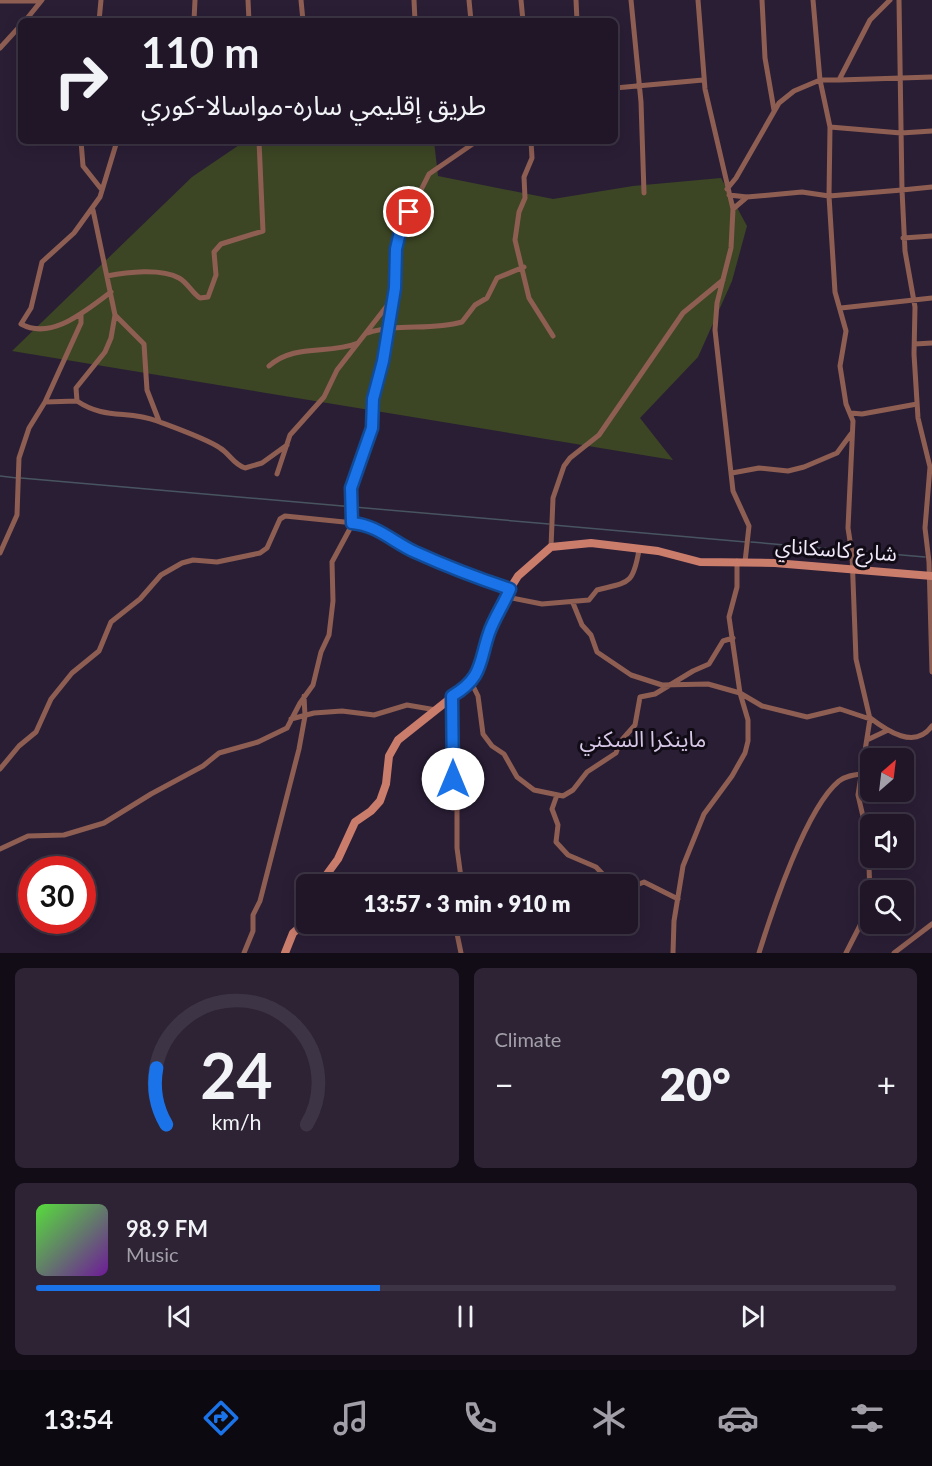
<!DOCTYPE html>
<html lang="en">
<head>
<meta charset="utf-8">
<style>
	:root { --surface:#201628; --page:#2d2334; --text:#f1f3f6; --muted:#a29fa8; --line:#3d3545; --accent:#1a73e8 }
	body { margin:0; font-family:Lato,"Noto Sans Arabic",sans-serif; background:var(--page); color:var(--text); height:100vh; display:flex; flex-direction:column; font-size:22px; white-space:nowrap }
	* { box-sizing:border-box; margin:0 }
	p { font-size:20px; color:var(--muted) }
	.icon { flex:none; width:33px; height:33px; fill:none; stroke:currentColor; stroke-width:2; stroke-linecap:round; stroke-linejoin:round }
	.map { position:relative; height:953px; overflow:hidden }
	.panel { display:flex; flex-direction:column; gap:15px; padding:15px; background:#120c16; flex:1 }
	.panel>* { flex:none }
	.top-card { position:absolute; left:18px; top:18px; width:600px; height:126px; border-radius:9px; box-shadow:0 3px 15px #0003,0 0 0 2px var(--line); background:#201628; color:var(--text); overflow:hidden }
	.needle { width:39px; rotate:28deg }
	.controls { position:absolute; left:860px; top:748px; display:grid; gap:12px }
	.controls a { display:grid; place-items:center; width:54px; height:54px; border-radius:9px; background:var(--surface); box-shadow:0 3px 15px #0003,0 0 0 2px var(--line); font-size:30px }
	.speed { position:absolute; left:18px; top:856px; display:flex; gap:12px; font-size:30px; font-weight:700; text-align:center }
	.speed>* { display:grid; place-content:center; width:78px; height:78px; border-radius:50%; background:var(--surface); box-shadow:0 3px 15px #0003,0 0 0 2px var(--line); line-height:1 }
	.speed .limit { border:9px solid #d22; background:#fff; color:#111 }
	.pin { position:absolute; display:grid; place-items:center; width:51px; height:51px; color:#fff; margin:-26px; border:3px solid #fff; border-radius:50%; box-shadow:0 2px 6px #0007 }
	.me { position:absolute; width:66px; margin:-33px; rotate:0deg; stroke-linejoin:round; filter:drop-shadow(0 0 4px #0008) }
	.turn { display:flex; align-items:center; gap:21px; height:126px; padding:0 24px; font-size:27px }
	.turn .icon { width:78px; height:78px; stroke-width:2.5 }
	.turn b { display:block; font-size:42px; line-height:51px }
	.big { font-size:45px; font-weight:800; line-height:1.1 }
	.panel .tile { flex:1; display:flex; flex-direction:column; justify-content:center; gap:9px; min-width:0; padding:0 21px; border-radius:9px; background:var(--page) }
	.panel .dial { align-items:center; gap:0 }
	.dial svg { height:156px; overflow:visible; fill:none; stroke:var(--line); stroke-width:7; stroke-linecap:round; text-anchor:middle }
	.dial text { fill:var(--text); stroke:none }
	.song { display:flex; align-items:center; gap:18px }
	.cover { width:72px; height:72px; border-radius:9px; background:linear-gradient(135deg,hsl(110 70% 55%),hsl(280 70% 35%)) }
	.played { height:6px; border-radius:3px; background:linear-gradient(90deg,var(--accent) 40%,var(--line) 40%) }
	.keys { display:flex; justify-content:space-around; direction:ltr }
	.heat { display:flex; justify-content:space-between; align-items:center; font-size:33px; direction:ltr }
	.panel .tiles { flex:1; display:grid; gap:15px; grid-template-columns:1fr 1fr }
	.tile:last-child { grid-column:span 2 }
	.trip { position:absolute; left:296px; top:874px; width:342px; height:60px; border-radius:9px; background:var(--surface); box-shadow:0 3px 15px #0003,0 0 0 2px var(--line); font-weight:800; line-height:60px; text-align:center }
	.dock { display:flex; height:96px; justify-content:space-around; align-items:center; background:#0d0910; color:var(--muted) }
	.dock .icon { width:42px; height:42px }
	.dock .active { color:var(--accent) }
	.dock b { font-size:27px; color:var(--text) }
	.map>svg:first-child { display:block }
	.green { fill:#3c4624 }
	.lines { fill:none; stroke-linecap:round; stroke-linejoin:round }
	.stream { stroke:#485560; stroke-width:1.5 }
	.street { stroke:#8e5e53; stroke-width:5 }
	.secondary { stroke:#cb7d6c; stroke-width:8 }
	.route-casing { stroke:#114b97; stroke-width:15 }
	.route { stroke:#1a73e8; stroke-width:10 }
	.labels { text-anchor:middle; stroke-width:6; stroke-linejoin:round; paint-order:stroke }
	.street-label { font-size:21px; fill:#f1e9f9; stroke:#100b15 }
	.neighbourhood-label { font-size:22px; fill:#d7c8e7; stroke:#100b15 }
</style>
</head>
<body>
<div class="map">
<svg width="932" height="953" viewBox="0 0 932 953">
	<rect width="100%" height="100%" fill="#2a1e35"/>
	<path class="green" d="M245,141H434L438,176L553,199L633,186L721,178L747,226L732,281L698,357L640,418L673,460L12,351L192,177Z"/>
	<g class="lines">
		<path class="stream" d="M0,476L17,478
			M21,478L549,524
			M553,525L746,542
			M751,542L925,557"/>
		<path class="street" d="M248,0L249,21
			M301,0L303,21
			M414,0L415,21
			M469,0L471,21
			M521,0L523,21
			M576,0L577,21
			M631,0L641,102L644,193
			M698,0L705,89L733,209L731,248L717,303L715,330L733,491L749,526L745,562
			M762,0L765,58L774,110
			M813,0L820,80H839
			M890,0L870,20L839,80L932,77
			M0,1H41
			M25,21L42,0
			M99,21L101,0
			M194,21L195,0
			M0,48L21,25
			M615,88L703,80
			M830,127L901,133L932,131
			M81,141L83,166L102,190
			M531,141L532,158L524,177L525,198L519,212L515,240L529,298L553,336
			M932,187L902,190L905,251L915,307L914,354L918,418L930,467L925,528L929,562L932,672
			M727,189L736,178L779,103L794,91L820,80L830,127L829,196L902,190L899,0
			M729,195L747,197L802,192L829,196L835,292L846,331L840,366L846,404L853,421L848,528L852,554L856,659L870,719L858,795L868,838L870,894
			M733,209L747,197
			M93,210L115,315L111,338L105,352L76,388L77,401C105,420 128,410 157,421C173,427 207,439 220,448C230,454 233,464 245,468L262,463L287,445
			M903,238L932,236
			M107,276C127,272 161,268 179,278C188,283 192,293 200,298L208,297L216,275L214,252L221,244L263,231L259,141
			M111,292C86,310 52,341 21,324L31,308L42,262L74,233L100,197L117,141
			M841,308L932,298
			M115,315L144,344L147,390L159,421
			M367,333C398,323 430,331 462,322L475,305L487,298L497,278L524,267
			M915,344L932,343
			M269,366C295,343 328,355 358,343
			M45,402L77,401
			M851,413L862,414L917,404
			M732,473L759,468L788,471L804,467L837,453L851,434
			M277,474L290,435L324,397L337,370L390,302
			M551,547L553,498L564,466L570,458L599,435L683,313L723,280
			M0,553L17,515L19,458L29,428L45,402L81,323V314
			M507,597L542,604L589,600L597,590C629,582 633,585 639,550
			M573,603L582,625L591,635L597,652L631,675L662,685L708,684L740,693L762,706L807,717L840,709L870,719
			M471,682L478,696L483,734L492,746L504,754L517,777L534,790L563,796L573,790L587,772L616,753L620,742L635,725L640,697L655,694L693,671L709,664L723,641L733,638
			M452,696V769L457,801V848L462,885
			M869,717C887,731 915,750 932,726
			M291,719L314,713L342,711L374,715L407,705L436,710
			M867,740L886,731
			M0,769L19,746L36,732L51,699L72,673L99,651L111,622L140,599L161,575L182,563L193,560L217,562L260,553L267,548L280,519L285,516L364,524L413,551L469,576L510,589
			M557,795L552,809L558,825L556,842L568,855L596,867L613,885
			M0,849L28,836L64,835L104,823L151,794L203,766L219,753L258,742L287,728L300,703L313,685L321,652L329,635L333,601L332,562L353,523L351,488L372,428L373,399L386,345L400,232L429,174L477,141
			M627,889L644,882L678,899
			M455,924L461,953
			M244,953L253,931V915L260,901L299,749L305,716L304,696
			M673,953L674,921L683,866L704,814L732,776L745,753L748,741V720L740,693L729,617L737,587V561
			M759,953C772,911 806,808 839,781C846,776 853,775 861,774
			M846,953L870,906
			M894,953L932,924"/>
		<path class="secondary" d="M319,885L338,859L355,822L371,811L380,801L386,784L389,756L398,740L471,682L482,664L490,631L510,589L518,576L551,547L591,543L658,551L700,562L775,563L932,576
			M285,953L293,933L306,922"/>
	</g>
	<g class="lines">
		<g class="route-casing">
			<path id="route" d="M409,212L400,232L396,249L395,288L383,361L373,399L372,428L351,488L352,523C377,525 393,542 415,552C446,566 477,578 510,589C504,604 494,618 489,633C479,662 483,678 452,696L453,779"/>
		</g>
		<use href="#route" class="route"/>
	</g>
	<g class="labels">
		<g class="street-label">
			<text transform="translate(836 550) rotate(4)" y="7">شارع كاسكاناي</text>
		</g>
		<g class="neighbourhood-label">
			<text x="643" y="747">ماينكرا السكني</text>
		</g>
	</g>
</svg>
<div class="controls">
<a><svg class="needle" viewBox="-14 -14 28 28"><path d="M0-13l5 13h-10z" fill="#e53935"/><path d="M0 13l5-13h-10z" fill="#a29fa8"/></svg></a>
<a><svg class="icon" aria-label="sound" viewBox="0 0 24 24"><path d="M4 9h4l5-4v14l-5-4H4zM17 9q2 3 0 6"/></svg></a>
<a><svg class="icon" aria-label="search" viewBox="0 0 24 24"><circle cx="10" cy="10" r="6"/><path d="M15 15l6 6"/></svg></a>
</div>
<div class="speed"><div class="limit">30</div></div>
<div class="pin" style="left:409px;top:212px;background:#d93025"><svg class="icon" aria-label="arrive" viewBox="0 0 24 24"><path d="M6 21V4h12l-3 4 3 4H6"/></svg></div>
<svg class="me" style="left:453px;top:779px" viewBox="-20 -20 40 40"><circle r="19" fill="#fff"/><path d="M0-13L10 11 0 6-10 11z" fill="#1a73e8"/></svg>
<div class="trip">13:57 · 3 min · 910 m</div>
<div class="top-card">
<div class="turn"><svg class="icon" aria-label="right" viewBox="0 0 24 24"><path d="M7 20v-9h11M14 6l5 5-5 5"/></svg><div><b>110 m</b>طريق إقليمي ساره-مواسالا-كوري</div></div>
</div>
</div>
<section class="panel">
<div class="tiles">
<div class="tile dial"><svg viewBox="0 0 100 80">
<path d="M14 69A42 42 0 1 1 86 69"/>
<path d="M14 69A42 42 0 0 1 9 40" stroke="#1a73e8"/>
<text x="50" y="56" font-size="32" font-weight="700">24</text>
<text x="50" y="72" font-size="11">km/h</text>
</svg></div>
<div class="tile"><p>Climate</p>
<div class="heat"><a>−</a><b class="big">20°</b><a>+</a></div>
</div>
<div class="tile">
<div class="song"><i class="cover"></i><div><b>98.9 FM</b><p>Music</p></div></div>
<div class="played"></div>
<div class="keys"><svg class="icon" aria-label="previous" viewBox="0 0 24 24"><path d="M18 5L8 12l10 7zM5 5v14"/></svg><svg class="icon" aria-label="pause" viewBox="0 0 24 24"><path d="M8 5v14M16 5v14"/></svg><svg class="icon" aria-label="next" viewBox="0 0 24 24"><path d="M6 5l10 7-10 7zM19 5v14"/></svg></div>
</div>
</div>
</section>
<nav class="dock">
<b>13:54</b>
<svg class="icon active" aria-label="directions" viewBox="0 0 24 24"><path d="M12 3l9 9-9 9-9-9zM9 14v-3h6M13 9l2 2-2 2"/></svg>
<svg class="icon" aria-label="music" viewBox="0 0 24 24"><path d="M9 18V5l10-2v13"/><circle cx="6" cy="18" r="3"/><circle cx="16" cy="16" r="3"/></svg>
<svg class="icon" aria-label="phone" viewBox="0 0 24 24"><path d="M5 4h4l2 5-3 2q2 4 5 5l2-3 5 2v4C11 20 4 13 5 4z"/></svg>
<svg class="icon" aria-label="climate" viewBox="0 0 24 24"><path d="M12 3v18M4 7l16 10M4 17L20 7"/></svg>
<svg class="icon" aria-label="car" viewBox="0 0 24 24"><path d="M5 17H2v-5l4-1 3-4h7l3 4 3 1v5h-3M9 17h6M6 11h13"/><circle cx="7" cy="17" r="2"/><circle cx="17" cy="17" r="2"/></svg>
<svg class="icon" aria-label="filters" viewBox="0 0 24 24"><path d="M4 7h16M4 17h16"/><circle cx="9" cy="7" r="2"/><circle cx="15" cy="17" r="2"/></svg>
</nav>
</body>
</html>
